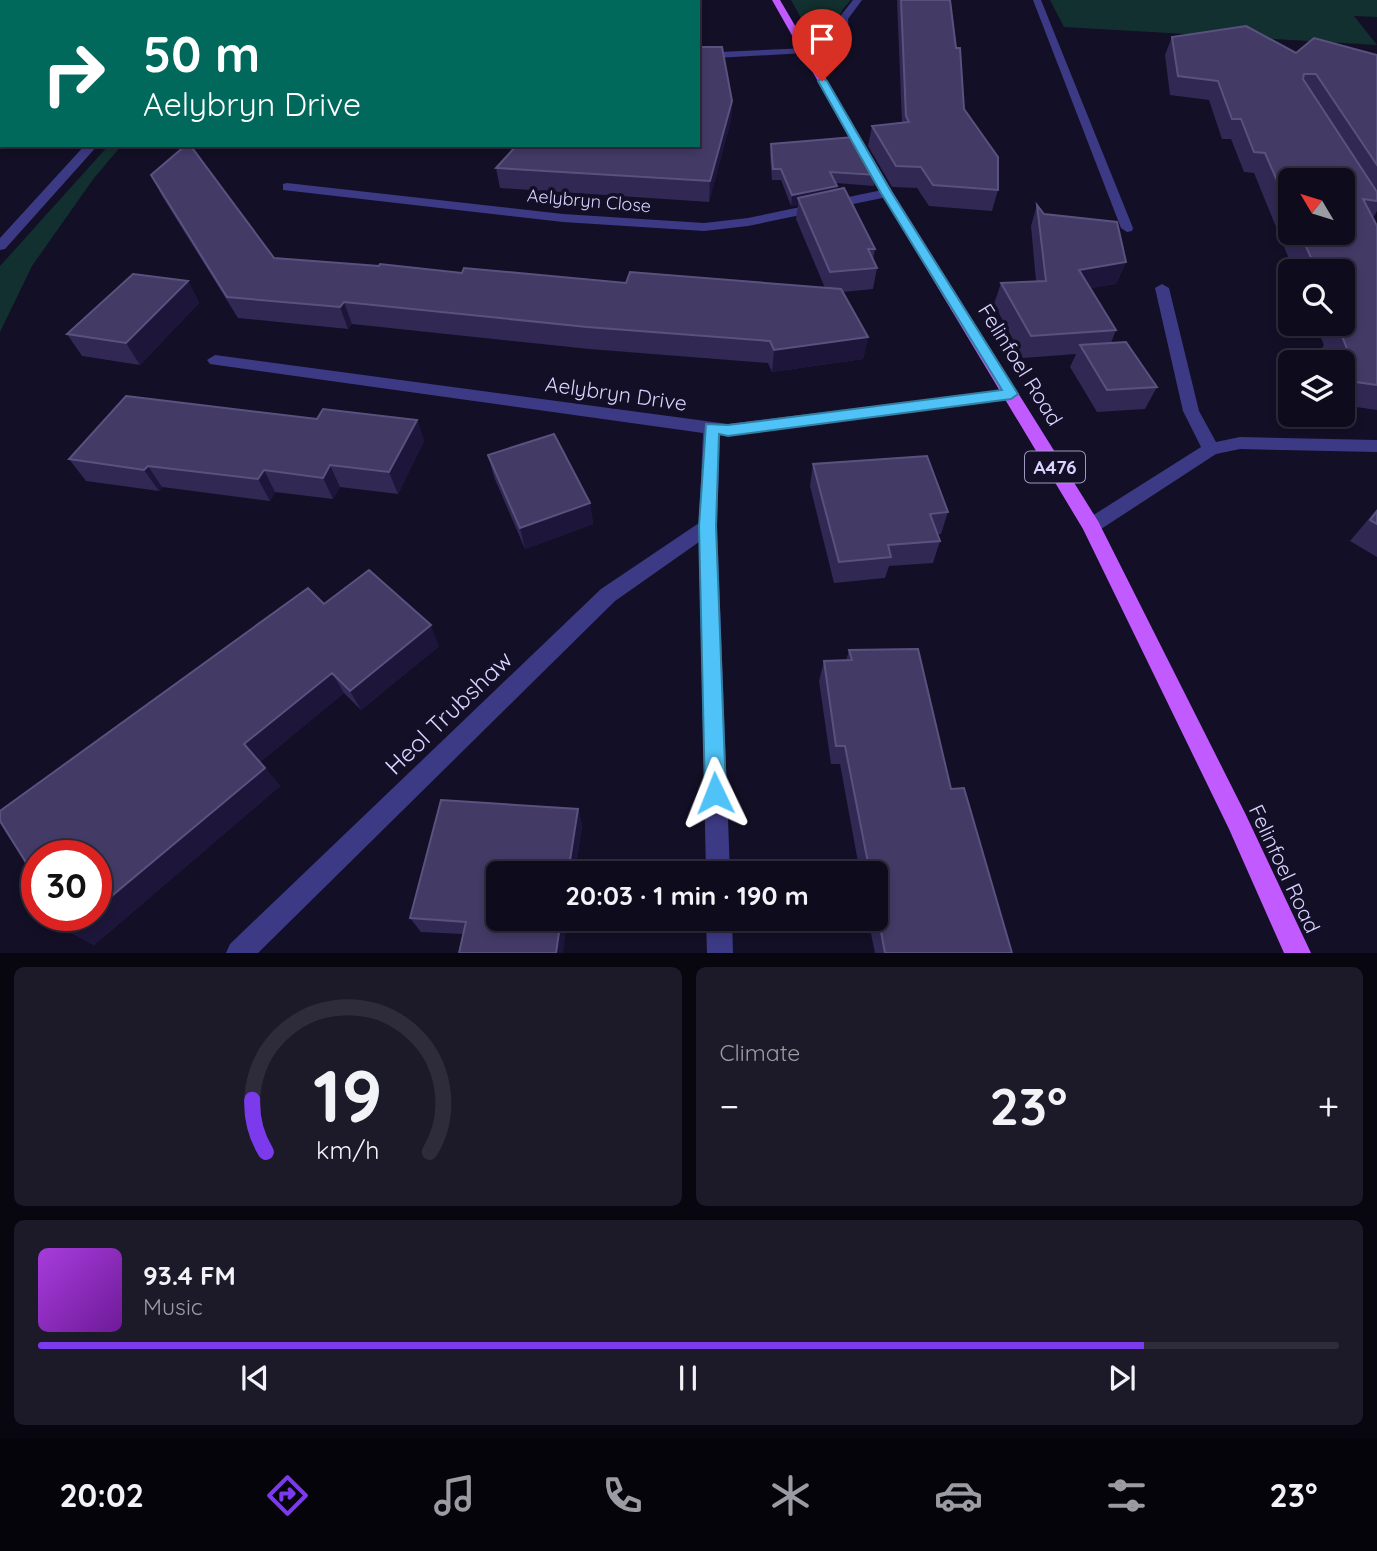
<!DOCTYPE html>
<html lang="en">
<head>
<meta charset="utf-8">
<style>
	:root { --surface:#0e0b1c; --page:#1c1929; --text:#f1f3f6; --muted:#9b9ba3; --line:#2e2b3b; --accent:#7c3aed }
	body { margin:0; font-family:Quicksand,sans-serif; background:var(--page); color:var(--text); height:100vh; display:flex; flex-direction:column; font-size:26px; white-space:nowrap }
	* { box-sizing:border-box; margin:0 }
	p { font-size:23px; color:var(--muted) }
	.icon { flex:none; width:38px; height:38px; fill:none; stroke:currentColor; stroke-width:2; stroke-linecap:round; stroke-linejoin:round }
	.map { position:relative; height:953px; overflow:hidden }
	.side { display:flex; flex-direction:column; gap:14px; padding:14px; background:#08060f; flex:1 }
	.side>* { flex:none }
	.banner { position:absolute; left:0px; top:0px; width:700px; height:147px; box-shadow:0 4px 10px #0003,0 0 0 2px var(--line); background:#00695c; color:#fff; overflow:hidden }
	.needle { width:46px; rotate:308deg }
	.tools { position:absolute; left:1278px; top:168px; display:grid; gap:14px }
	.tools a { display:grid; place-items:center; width:77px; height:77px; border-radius:10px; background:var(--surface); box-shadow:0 4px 10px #0003,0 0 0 2px var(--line); font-size:35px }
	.speed { position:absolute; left:21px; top:840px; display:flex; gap:14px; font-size:35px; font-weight:700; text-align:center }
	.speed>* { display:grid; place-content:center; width:91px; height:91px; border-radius:50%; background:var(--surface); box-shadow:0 4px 10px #0003,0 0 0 2px var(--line); line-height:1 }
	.speed .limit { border:10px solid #d22; background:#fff; color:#111 }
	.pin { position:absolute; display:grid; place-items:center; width:60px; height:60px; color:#fff; margin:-72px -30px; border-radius:50% 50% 50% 0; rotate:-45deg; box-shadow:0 0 7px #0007 }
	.pin .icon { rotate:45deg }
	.me { position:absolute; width:77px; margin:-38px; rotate:358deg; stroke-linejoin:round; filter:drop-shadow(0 0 5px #0008) }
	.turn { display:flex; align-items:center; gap:24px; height:147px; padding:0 28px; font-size:32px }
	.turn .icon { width:91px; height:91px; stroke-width:2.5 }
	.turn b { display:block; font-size:49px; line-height:60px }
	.big { font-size:52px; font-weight:700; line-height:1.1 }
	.side .widget { flex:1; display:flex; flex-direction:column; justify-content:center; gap:10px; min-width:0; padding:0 24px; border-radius:10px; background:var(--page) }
	.side .dial { align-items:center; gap:0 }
	.dial svg { height:182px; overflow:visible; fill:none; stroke:var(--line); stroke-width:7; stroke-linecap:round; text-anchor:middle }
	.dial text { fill:var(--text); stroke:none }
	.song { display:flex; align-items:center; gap:21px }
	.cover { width:84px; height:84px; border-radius:10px; background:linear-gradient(135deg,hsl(280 70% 55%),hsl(280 70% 35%)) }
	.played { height:7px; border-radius:4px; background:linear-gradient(90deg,var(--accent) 85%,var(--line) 85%) }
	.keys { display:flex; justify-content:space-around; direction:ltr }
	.heat { display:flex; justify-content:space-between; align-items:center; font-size:38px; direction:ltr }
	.side .tiles { flex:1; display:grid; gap:14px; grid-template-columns:1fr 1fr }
	.widget:last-child { grid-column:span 2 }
	.trip { position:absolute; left:486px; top:861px; width:402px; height:70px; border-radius:10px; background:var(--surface); box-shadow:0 4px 10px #0003,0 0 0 2px var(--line); font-weight:700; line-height:70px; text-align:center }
	.tab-bar { display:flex; height:112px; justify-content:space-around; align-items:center; background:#06040b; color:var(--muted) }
	.tab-bar .icon { width:49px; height:49px }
	.tab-bar .active { color:var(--accent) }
	.tab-bar b { font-size:32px; color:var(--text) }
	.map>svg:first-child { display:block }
	.green { fill:#12302f }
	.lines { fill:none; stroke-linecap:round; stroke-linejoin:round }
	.minor { fill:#3d3a85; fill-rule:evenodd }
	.major { fill:#c25bff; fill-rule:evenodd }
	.wall { fill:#312854; fill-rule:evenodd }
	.shaded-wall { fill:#1d163a }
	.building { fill:#433a66; stroke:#5a527e; stroke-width:2 }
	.route { fill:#4fc3f7; stroke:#337fa1; stroke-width:2 }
	.labels { text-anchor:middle; stroke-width:7; stroke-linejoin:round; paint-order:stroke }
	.far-street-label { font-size:18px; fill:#d9d4ff; stroke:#130f26 }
	.shield { fill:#130f26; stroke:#9e99be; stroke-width:2 }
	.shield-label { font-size:19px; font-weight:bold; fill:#d9d4ff }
	.street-label { font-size:21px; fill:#d9d4ff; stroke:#130f26 }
	.near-street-label { font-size:24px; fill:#d9d4ff; stroke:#130f26 }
</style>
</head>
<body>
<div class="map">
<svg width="1377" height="953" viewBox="0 0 1377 953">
	<rect width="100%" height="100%" fill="#130f26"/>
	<path class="green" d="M791,0H851L843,9L823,48L816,45Z
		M1050,0H1377V17L1354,16L1377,45L1064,27Z
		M109,145H122L94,178L32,266L0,332V266Z"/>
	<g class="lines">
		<path class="minor" d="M525,0H534L524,2Z
			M853,0H862L848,19L850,47L844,57L806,60V56L837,52L840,47L838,19Z
			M1033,0H1041L1133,228L1132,231L1127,232L1121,228Z
			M808,48V52L805,53L698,59V53Z
			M85,145H98L5,249L0,250V238Z
			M287,183L563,214L704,223L748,218L887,189L893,193L887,197L748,226L704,231L563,222L283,190V184Z
			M1162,284L1169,288L1199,411L1216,442L1240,437L1377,440V452L1240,449L1216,454L1098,531L1091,533L1084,531L1082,526L1084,521L1201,447L1183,411L1155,288Z
			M215,355L728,424L1011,389L1019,394L1011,399L720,435L717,526L730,873H706L699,542L615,601L258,953H226L230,944L601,589L699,523L703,433L210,364L207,360Z
			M706,919H732L733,953H707Z"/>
		<path class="major" d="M772,0H780L893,193L1098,521L1245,813L1311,953H1284L1229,829L1083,529L881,193Z"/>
	</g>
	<path class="wall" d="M897,0H950L964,109L998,190L992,211L929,206L917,188L892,187L868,146L872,126L902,123Z
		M1172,37L1296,53L1377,55V211L1373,218L1377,226V410L1342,405V362H1328L1322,348L1324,345L1315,324H1342V271H1294L1254,173L1244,172L1231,139H1222L1209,100L1170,95L1165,55ZM1290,180L1342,233H1290Z
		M732,101L731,120L709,202L500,188L496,168Z
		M771,144L876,175L874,186L836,183L837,186L836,190L875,249L873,260L877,268L873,289L843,292L868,337L863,359L772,372L768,363L589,349L352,324L348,329L238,318L162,196L151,175L274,258L462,273L626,283L825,288L796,219L798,205L791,206L781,180H772L770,155Z
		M1037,205L1044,214L1126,262L1116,284L1090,288L1116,330L1111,343L1157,387L1145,409L1097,412L1070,367L1076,354L1023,358L994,304L1001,283L1036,281L1031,226Z
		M188,281L199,303L140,365L82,356L67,334Z
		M317,419L417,420L424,441L398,494L340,487L333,499L275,492L270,501L162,487L159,491L86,481L69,459Z
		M488,455L590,503L593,524L525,549L494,477Z
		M813,464L948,512L941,534H938L940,541L933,563L889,566L885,578L834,583L810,486Z
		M1377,509V557L1350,541Z
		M324,604L439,646L361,710L344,693L260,762L280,786L94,945L69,932Z
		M849,650L951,789L1012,953H875L868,919H877V873H860L840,764H831L819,681L824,661H846Z
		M578,809L582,825L575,873H499L463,934L421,932L410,918Z"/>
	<path class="shaded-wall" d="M443,0H471L469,2H442Z
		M732,101L731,120L709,202L710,181Z
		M837,186L835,197L798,198V205L791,206L792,195Z
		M1126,262L1116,284L1070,292L1079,270Z
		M188,281L199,303L140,365L126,343Z
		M344,302L352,324L348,329L340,307Z
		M868,337L863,359L772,372L774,350Z
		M417,420L424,441L398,494L389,472Z
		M330,465L340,487L333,499L323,478Z
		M148,466L162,487L159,491L144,470Z
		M264,470L275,492L270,501L258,479Z
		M590,503L593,524L525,549L520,528Z
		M431,625L439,646L361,710L350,691Z
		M332,673L344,693L260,762L244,744Z
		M265,768L280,786L94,945L69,932L89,915H96V909Z
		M578,809L582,825L575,873H568Z
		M561,919H568L563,953H556Z"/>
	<path class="building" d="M328,0H443L442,2H326Z
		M901,0H950L956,48H960L964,109L998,157V190L933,185L921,167L896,166L872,126L909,122L906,116Z
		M1246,26L1296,53L1314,38L1377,55V165L1316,74H1304L1303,79L1377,192V201L1363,199L1377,226V385L1356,382L1355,369L1338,326H1341L1340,324H1342V271H1317L1300,233H1342V180H1290V210L1265,153L1254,152L1241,119H1232L1218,81L1178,76L1172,37Z
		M698,47H722L732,101L710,181L496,168L517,145H698Z
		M854,137L876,175L830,172L837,186L792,195L781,169H773L771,144Z
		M186,145H190L274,258L379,266L380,264L462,273L464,268L626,283L630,272L841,289L868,337L774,350L770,341L587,327L344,302L340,307L227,297L151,175Z
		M844,188L875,249H868L877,268L830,272L798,198Z
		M1037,205L1044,214L1117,222L1126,262L1079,270L1116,330L1031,336L1001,283L1046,281Z
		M133,274L188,281L126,343L67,334Z
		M1126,342L1157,387L1107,390L1080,345Z
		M126,396L317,419L323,409L417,420L389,472L330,465L323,478L264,470L258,479L148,466L144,470L69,459Z
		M554,434L590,503L520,528L488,455Z
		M927,456L948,512L930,514L940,541L888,545L891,557L839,562L813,464Z
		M1377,511V524L1370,520Z
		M369,570L431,625L350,691L332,673L244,744L265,768L96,909V856H37V880L0,821V811L308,588L324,604Z
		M918,649L951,789L964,788L1012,953H885L877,910V873H870L845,746H836L824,661L852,660L849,650Z
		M441,800L578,809L568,873H499V919H561L556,953H459L466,922L410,918Z
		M59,915H89L69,932Z"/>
	<path class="route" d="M822,78L827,81L892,193L1018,394L1011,399L728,436L719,434L716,526L726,793L723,801L715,804L708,801L705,793L699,526L706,424L728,425L1002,390L881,193L818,81Z"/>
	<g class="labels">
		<g class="far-street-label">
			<text transform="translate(589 201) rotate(5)" y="6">Aelybryn Close</text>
		</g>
		<rect class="shield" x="1025" y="451.5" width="60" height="31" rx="5"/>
		<g class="shield-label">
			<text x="1055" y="474">A476</text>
		</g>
		<g class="street-label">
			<text transform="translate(1020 365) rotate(58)" y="7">Felinfoel Road</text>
			<text transform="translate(616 394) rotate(8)" y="7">Aelybryn Drive</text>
			<text transform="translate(1284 869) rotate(65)" y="7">Felinfoel Road</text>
		</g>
		<g class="near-street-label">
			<text transform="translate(449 713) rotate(-44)" y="8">Heol Trubshaw</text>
		</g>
	</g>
</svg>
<div class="tools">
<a><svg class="needle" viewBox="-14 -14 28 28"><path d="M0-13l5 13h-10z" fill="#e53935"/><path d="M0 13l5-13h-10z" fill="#9b9ba3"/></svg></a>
<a><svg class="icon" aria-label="search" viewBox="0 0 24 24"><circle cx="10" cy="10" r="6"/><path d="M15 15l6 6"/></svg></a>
<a><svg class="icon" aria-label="layers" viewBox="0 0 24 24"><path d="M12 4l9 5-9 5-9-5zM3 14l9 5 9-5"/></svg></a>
</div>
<div class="speed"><div class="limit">30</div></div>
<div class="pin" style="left:822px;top:81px;background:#d93025"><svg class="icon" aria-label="arrive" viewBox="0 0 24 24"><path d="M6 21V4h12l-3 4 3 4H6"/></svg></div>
<svg class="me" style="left:715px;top:793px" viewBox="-20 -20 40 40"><path d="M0-17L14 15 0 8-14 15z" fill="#4fc3f7" stroke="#fff" stroke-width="4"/></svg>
<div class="trip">20:03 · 1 min · 190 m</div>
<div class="banner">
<div class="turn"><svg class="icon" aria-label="right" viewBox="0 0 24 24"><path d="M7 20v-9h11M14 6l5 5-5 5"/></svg><div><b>50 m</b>Aelybryn Drive</div></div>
</div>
</div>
<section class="side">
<div class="tiles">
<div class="widget dial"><svg viewBox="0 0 100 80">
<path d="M14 69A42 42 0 1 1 86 69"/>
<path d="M14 69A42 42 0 0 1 8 46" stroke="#7c3aed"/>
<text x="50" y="56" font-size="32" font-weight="700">19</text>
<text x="50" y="72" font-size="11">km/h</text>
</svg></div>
<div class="widget"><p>Climate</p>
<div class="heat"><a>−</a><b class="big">23°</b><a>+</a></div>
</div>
<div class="widget">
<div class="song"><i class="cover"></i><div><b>93.4 FM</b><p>Music</p></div></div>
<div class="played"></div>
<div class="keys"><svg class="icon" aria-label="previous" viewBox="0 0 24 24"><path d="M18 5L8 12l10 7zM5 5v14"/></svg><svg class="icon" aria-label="pause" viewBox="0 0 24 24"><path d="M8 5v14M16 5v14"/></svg><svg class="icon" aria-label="next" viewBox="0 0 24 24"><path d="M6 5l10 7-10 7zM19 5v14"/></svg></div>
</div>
</div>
</section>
<nav class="tab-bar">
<b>20:02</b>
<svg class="icon active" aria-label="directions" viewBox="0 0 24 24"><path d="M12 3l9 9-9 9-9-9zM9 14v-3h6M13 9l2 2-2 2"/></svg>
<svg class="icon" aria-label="music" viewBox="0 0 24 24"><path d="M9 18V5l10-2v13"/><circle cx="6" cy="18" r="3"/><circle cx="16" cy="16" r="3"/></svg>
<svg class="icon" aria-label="phone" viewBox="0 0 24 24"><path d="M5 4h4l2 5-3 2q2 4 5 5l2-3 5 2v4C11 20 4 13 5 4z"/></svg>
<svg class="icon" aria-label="climate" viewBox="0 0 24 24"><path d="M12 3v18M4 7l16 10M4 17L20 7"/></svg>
<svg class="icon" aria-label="car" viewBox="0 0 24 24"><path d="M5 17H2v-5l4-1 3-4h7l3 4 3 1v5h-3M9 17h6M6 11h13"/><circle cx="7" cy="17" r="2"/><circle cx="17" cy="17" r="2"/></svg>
<svg class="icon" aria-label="filters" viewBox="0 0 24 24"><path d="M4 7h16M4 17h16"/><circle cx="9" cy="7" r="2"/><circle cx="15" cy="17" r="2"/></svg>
<b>23°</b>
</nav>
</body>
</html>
